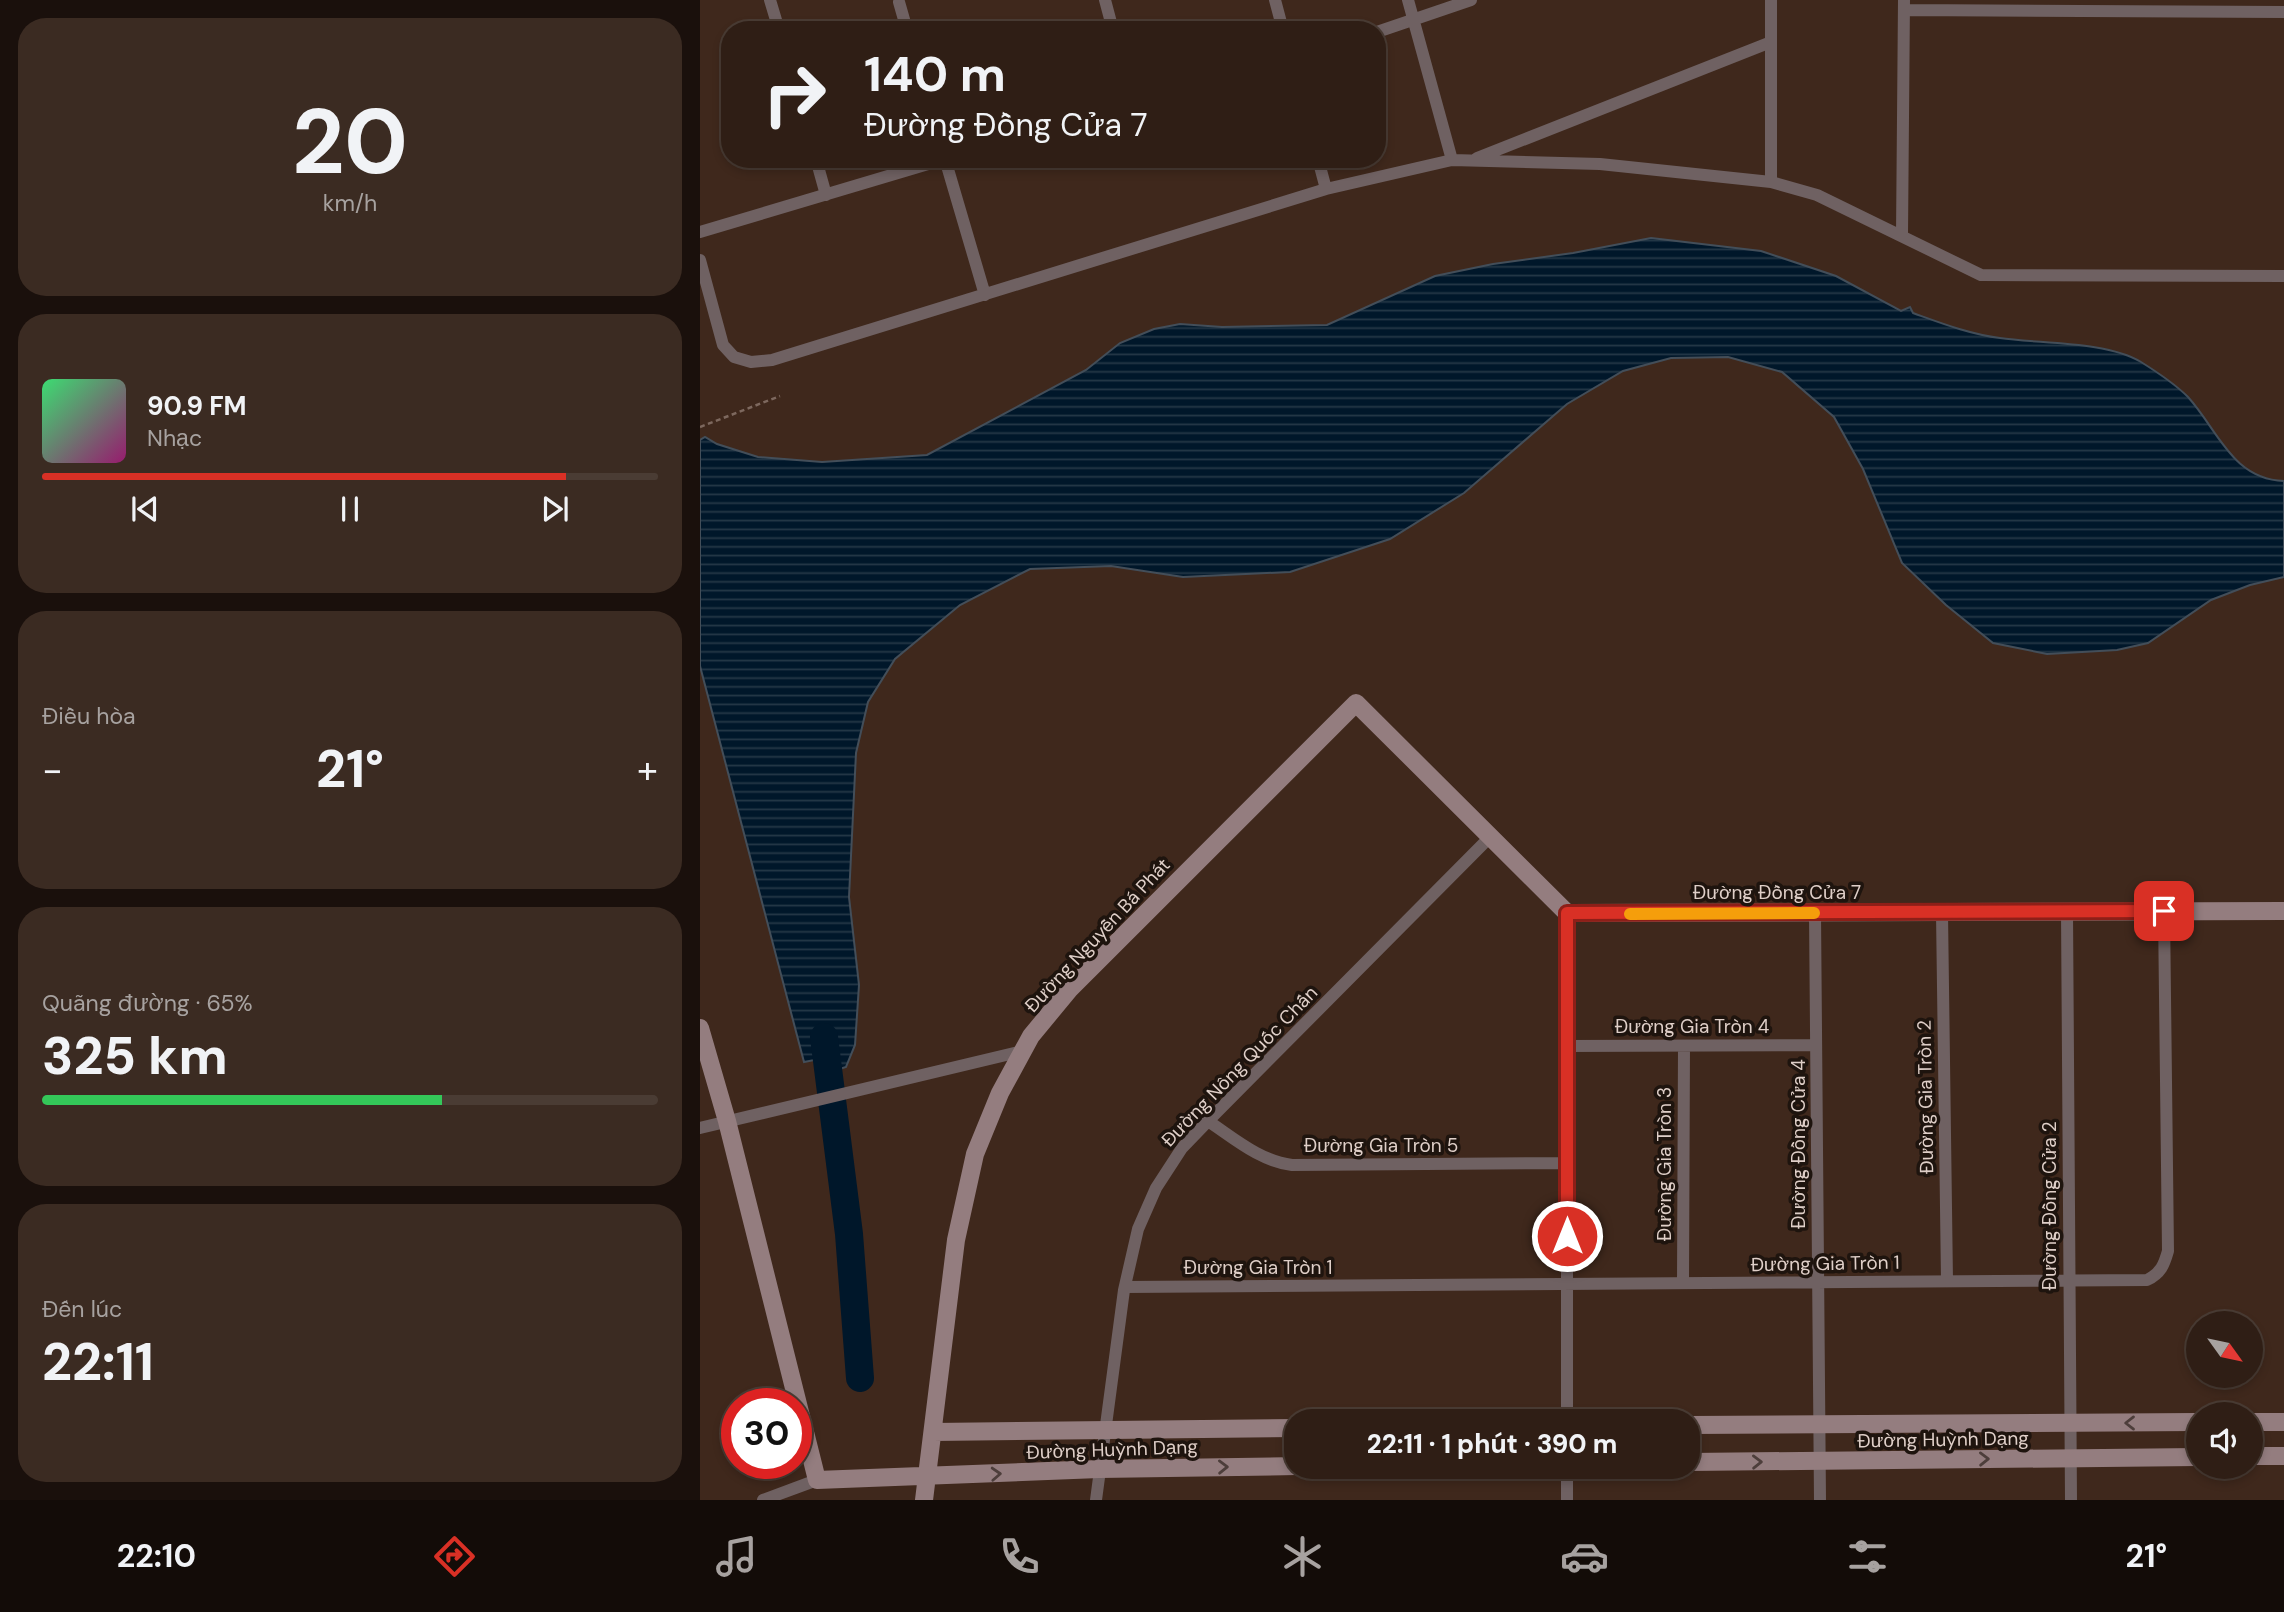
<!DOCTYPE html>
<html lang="vi">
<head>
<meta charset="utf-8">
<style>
	:root { --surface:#2f1e15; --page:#3b2b22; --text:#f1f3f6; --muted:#a7a2a0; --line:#4a3c34; --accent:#d93025 }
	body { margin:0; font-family:"DM Sans",sans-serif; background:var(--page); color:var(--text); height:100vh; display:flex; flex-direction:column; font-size:26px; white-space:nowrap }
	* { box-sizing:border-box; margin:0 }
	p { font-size:23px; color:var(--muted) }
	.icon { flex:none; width:38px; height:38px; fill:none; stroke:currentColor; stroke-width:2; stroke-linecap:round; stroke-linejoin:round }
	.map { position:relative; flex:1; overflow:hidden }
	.sheet { display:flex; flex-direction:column; gap:18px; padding:18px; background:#1a100c; width:700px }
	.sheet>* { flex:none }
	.guide { position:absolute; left:21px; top:21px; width:665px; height:147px; border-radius:28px; box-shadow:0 4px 10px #0003,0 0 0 2px var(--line); background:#2f1e15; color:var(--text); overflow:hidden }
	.needle { width:46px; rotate:123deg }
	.fabs { position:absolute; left:1486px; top:1311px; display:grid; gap:14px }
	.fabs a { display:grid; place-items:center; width:77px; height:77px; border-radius:50%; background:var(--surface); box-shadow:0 4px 10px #0003,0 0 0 2px var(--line); font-size:35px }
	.speed { position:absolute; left:21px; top:1388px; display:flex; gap:14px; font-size:35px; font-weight:700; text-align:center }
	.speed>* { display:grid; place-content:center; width:91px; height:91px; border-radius:50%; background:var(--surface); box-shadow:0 4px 10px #0003,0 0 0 2px var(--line); line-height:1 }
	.speed .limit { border:10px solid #d22; background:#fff; color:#111 }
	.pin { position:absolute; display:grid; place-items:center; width:60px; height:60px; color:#fff; margin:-30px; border-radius:14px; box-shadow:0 4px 10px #0006 }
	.me { position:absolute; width:77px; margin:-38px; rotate:0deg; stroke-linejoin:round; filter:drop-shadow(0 0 5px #0008) }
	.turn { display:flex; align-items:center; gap:24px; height:147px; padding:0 28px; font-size:32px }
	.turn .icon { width:91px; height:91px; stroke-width:2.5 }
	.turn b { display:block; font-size:49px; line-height:60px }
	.big { font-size:52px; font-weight:800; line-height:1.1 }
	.sheet .card { flex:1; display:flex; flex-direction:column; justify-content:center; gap:10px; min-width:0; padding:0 24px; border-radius:28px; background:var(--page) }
	.sheet .dial { align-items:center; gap:0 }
	.dial b { font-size:91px; line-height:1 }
	.song { display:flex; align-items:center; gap:21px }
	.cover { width:84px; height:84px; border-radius:10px; background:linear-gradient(135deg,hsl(140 70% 55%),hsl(320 70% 35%)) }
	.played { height:7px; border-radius:4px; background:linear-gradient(90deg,var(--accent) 85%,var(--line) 85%) }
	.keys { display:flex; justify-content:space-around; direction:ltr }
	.heat { display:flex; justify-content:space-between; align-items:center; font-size:38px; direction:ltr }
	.charge { height:10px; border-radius:5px; background:linear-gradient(90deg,#34c759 65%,var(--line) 0) }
	.trip { position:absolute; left:584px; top:1409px; width:416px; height:70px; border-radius:28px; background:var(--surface); box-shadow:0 4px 10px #0003,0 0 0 2px var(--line); font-weight:800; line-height:70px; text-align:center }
	.tabs { display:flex; height:112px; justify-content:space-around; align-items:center; background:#130c08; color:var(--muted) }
	.tabs .icon { width:49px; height:49px }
	.tabs .selected { color:var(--accent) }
	.tabs b { font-size:32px; color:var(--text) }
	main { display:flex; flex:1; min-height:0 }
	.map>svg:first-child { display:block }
	.water { fill:url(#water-rules); stroke:#434e59; stroke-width:2 }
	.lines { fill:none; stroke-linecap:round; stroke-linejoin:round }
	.river { stroke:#00172a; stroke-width:28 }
	.path { stroke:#7d685e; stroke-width:2.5; stroke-dasharray:5 3.5; stroke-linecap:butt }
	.street { stroke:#6f6162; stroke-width:12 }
	.secondary { stroke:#947d7f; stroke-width:18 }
	.oneway { stroke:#4d3e3b }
	.route-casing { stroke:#8d1f18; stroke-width:18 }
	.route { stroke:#d93025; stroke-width:12 }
	.slow { stroke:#f59e0b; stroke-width:12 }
	.labels { text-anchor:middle; stroke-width:7; stroke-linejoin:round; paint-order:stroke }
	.street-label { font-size:19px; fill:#dfcfc8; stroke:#1e140e }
</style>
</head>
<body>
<main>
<section class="sheet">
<div class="card dial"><b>20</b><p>km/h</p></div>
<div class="card">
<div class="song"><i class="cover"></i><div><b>90.9 FM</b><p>Nhạc</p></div></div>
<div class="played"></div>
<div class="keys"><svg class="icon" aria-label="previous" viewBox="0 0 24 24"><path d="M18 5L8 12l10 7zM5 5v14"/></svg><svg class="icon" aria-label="pause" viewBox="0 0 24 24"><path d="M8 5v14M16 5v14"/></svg><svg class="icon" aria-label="next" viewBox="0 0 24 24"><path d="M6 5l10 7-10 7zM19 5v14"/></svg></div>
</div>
<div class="card"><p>Điều hòa</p>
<div class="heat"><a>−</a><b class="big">21°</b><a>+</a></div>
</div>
<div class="card"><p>Quãng đường · 65%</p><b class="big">325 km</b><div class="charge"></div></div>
<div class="card"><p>Đến lúc</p><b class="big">22:11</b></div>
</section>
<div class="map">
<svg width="1584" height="1500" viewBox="0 0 1584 1500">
	<defs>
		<pattern id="water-rules" width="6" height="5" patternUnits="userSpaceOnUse" patternTransform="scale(1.75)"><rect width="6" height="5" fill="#00172a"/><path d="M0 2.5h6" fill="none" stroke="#253847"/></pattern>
	</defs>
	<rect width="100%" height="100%" fill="#3f281c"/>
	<path class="water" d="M951,238L1061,251L1136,276L1201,311L1210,307L1213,313C1241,323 1269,334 1300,338C1340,344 1406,341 1441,362C1457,372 1475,384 1488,397C1518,430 1532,479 1584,481V577L1550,585L1511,600L1448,643L1417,650L1347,654L1293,643L1246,605L1202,563L1163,469L1134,417L1082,372L1028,357L971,358L923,371L867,404L764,493L690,539L590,572L483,577L411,566L330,569L260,605L195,659L168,702L156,753L149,897L159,985L155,1045L146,1067L124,1074L114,1060L104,1062L0,666V440L5,437L17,444L58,457L122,462L227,455L386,370L420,343L454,329L480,324L522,327L627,325L735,276L793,264L873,253Z"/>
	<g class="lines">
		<path class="river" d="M124,1037L149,1234L160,1378"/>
		<path class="path" d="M0,427L80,396"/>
		<path class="street" d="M70,0L79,30
			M405,0L413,30
			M575,0L583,30
			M708,0L752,160
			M1071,0V182
			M199,2L207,30
			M1204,10L1584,12
			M677,32L771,0
			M777,158L1071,42
			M116,159L126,195
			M618,159L626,189
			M0,232L245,159L285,295
			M1202,235L1204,0
			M0,260L23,345L34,357L51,362L72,360L626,189L752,160L900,164L1071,182L1117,195L1281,275L1584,276
			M1367,912L1371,1500
			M1115,913L1120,1500
			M1242,913L1247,1281
			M867,1046L1116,1045
			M508,1121C535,1139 560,1161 592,1165L867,1163
			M0,1128L323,1051
			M983,1283L984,1046
			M425,1287L1447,1280C1461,1273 1464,1265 1468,1251L1464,911
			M867,1421V913
			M867,1466V1500
			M63,1500L117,1480
			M396,1500L424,1290L438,1229L456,1188L482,1148L508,1121L790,837"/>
		<path class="secondary" d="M0,1028L27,1121L117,1480L399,1469L597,1466
			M1550,1422H1584
			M989,1425L1498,1422
			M233,1432L597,1428
			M1550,1456H1584
			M989,1462L1498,1457
			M224,1500L256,1240L275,1154L300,1093L331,1036L369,990L656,703L867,913L1584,911"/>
	</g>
	<defs><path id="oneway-chevron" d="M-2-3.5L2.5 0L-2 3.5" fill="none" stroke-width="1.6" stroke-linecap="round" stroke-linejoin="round" transform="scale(1.75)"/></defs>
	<g class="oneway">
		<use href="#oneway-chevron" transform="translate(1430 1423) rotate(180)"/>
		<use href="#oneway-chevron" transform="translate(1284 1459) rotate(-1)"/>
		<use href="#oneway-chevron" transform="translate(1057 1462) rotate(-1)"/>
		<use href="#oneway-chevron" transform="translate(523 1467) rotate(-1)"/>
		<use href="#oneway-chevron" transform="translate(296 1474) rotate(-3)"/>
	</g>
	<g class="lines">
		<g class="route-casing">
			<path id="route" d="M867,1236V913L1464,911"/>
		</g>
		<use href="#route" class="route"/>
		<path class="slow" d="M930,914L1114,913"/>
	</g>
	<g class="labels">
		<g class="street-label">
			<text x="1077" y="899">Đường Đồng Cửa 7</text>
			<text transform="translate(397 935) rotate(-47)" y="7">Đường Nguyễn Bá Phát</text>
			<text x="992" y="1033">Đường Gia Tròn 4</text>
			<text transform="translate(539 1066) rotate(-46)" y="7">Đường Nông Quốc Chấn</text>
			<text transform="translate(1225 1097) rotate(-91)" y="7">Đường Gia Tròn 2</text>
			<text transform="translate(1098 1144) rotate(-90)" y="7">Đường Đồng Cửa 4</text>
			<text x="681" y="1152">Đường Gia Tròn 5</text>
			<text transform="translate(964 1164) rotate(-90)" y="7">Đường Gia Tròn 3</text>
			<text transform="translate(1349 1206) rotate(-90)" y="7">Đường Đồng Cửa 2</text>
			<text transform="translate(1125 1263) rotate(-1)" y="7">Đường Gia Tròn 1</text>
			<text x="558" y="1274">Đường Gia Tròn 1</text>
			<text transform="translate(1243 1439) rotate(-1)" y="7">Đường Huỳnh Dạng</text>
			<text transform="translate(412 1449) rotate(-2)" y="7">Đường Huỳnh Dạng</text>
		</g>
	</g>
</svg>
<div class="fabs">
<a><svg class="needle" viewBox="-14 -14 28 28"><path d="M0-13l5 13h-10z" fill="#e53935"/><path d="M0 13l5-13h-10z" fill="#a7a2a0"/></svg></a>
<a><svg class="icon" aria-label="sound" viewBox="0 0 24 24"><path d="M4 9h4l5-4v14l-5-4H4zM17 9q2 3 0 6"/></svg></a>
</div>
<div class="speed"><div class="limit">30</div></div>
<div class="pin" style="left:1464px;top:911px;background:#d93025"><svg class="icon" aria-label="arrive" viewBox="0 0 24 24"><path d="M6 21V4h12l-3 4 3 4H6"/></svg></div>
<svg class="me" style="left:867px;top:1236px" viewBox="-20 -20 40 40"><circle r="17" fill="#d93025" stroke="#fff" stroke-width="3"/><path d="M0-11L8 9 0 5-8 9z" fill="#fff"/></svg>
<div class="trip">22:11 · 1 phút · 390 m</div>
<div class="guide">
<div class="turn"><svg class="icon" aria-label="right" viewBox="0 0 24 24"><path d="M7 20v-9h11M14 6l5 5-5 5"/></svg><div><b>140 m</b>Đường Đồng Cửa 7</div></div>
</div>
</div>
</main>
<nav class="tabs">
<b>22:10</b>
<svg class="icon selected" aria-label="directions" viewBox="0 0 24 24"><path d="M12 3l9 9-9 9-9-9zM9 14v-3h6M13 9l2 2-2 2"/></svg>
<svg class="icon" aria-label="music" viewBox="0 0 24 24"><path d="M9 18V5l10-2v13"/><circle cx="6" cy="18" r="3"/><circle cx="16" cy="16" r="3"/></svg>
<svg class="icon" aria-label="phone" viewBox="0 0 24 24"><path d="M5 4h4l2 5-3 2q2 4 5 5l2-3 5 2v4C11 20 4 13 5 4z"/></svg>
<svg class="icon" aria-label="climate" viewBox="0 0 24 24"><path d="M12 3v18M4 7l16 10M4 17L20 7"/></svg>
<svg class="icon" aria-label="car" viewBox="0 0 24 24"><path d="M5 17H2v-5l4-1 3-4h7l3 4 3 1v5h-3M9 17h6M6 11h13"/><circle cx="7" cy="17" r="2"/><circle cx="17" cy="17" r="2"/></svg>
<svg class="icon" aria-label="filters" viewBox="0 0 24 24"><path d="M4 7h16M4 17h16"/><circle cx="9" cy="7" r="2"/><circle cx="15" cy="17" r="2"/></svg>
<b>21°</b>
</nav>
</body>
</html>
